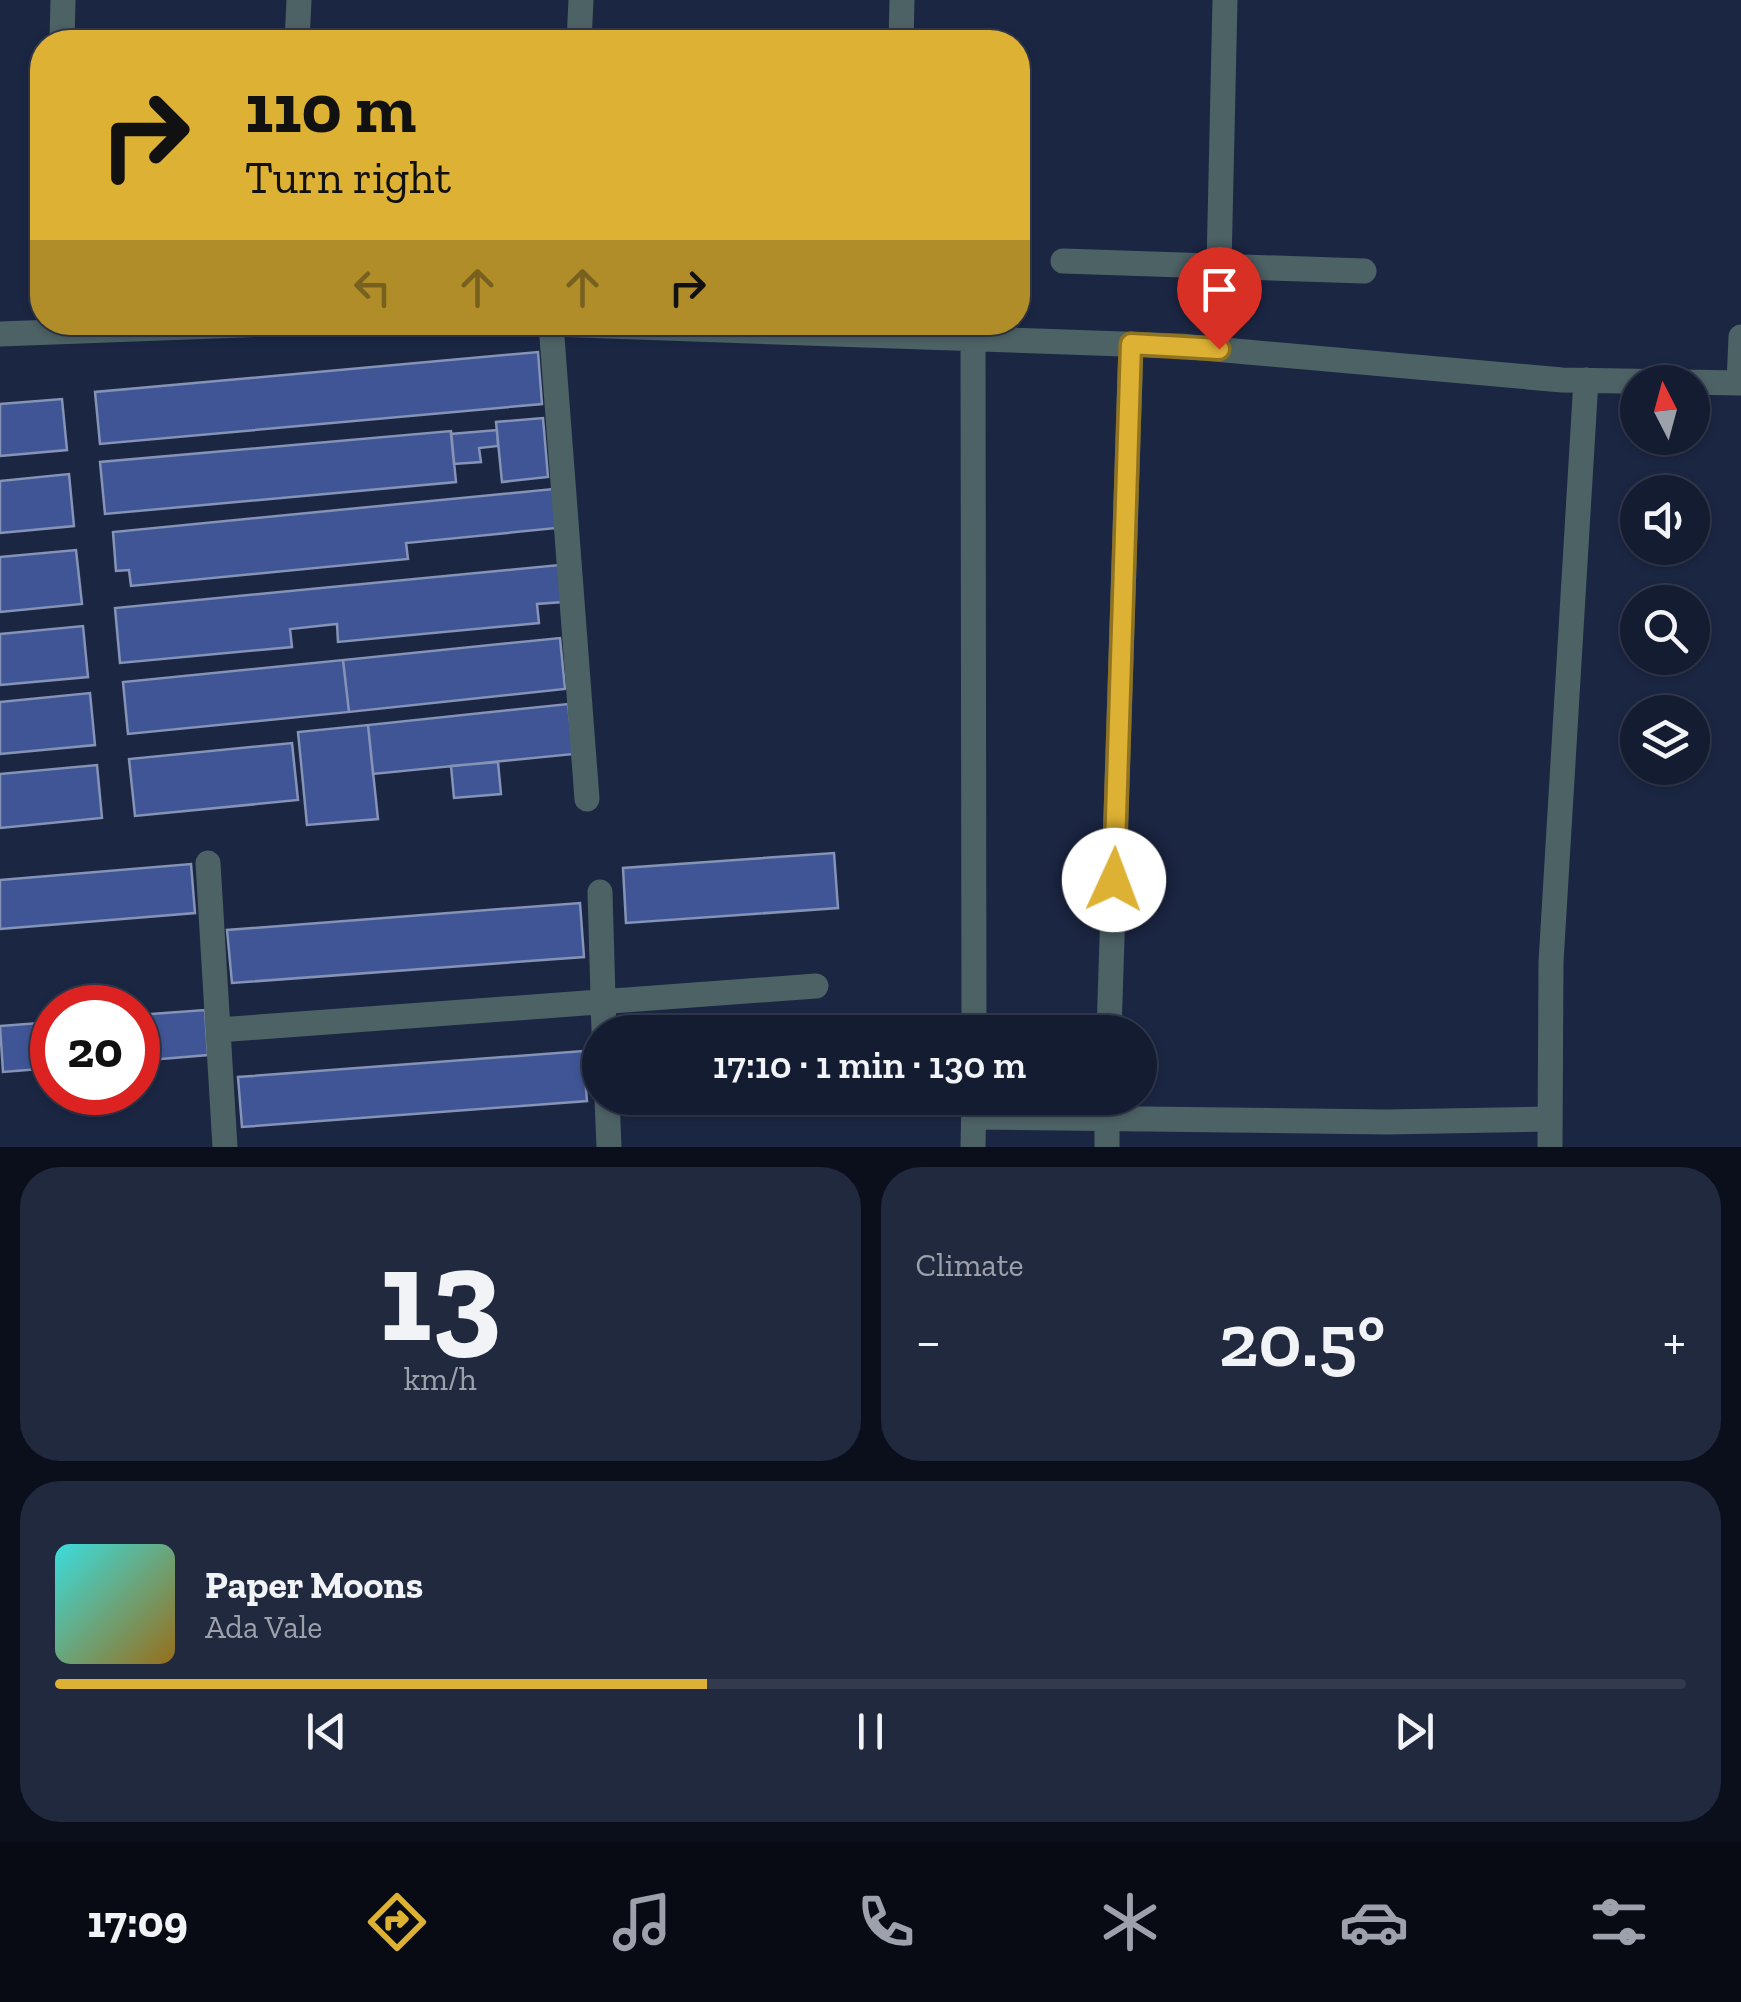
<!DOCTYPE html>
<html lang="en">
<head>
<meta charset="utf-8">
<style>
	:root { --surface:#141c32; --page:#21293e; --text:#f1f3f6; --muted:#9da1ac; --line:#333a4d; --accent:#ddb133 }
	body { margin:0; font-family:"Zilla Slab",serif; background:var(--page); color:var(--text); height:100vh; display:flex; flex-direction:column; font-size:38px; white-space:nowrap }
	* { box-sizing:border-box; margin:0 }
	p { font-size:32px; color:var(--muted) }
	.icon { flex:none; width:55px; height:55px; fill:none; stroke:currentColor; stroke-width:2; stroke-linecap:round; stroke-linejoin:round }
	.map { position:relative; height:1147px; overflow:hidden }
	.panel { display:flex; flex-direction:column; gap:20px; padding:20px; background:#0b0f1c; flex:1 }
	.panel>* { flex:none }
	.banner { position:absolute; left:30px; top:30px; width:1000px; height:305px; border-radius:40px; box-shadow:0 2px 8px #0004,0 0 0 2px var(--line); background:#ddb133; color:#111; overflow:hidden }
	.needle { width:65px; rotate:354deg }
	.buttons { position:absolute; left:1620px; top:365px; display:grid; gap:20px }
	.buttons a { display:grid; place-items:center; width:90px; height:90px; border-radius:50%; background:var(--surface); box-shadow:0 2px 8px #0004,0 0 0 2px var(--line); font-size:50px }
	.speed { position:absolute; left:30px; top:985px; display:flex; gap:20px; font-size:50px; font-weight:700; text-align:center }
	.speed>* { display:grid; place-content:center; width:130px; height:130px; border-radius:50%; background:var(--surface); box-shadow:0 2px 8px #0004,0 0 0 2px var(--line); line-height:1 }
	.speed .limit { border:15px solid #d22; background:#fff; color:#111 }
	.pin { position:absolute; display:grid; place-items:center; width:85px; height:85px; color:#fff; margin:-102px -42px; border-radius:50% 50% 50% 0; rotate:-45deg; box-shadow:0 0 10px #0007 }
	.pin .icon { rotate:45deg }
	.me { position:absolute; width:110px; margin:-55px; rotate:2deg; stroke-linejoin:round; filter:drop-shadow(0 0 8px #0008) }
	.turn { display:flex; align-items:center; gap:35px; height:210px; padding:0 50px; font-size:45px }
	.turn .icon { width:130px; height:130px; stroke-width:2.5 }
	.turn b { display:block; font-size:70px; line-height:85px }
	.lanes { display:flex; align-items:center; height:95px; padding:0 50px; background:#0003; justify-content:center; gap:50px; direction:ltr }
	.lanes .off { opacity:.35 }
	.big { font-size:75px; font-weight:600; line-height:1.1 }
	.panel .widget { flex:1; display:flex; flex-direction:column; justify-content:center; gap:15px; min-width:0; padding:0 35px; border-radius:40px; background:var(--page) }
	.panel .dial { align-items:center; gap:0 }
	.dial b { font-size:130px; line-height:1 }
	.song { display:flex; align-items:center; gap:30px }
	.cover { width:120px; height:120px; border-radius:15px; background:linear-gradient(135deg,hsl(180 70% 55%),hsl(40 70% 35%)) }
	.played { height:10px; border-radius:5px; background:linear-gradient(90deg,var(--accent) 40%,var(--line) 40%) }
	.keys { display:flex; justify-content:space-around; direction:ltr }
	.heat { display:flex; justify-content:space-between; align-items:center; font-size:55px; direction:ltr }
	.panel .tiles { flex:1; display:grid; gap:20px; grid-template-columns:1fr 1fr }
	.widget:last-child { grid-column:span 2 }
	.trip { position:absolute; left:582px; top:1015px; width:575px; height:100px; border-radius:50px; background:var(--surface); box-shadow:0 2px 8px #0004,0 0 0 2px var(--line); font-weight:600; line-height:100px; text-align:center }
	.tab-bar { display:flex; height:160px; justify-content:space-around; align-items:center; background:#080b14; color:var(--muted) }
	.tab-bar .icon { width:70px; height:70px }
	.tab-bar .active { color:var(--accent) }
	.tab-bar b { font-size:45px; color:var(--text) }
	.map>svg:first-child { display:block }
	.building { fill:#3f5596; stroke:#8593b7; stroke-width:2.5 }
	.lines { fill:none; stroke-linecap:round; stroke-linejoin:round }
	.minor { stroke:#4d6265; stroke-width:25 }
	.route-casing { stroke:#907321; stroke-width:25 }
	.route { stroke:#ddb133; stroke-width:18 }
</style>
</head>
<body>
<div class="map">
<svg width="1741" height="1147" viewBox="0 0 1741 1147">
	<rect width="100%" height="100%" fill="#1b2643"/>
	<path class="building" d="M538,352L542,404L100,444L95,392Z
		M62,399L67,450L0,456V404Z
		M543,418L548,477L502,482L496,422Z
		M497,430L498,446L479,448L481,462L454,464L451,434Z
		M451,431L456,482L105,514L100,462Z
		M69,474L74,526L0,533V481Z
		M553,489L557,528L406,543L408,559L131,586L129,570L116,571L113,532Z
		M76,550L82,604L0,612V557Z
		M559,565L563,602L537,604L539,623L338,642L337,624L290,629L292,647L120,663L115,608Z
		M83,626L88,677L0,685V634Z
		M560,638L565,689L349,712L343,660Z
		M343,660L349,712L128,734L123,682Z
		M90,693L95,745L0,754V702Z
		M568,704L574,754L373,774L368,725Z
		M368,725L378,819L307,825L298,732Z
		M292,743L298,800L135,816L129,759Z
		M498,762L501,794L454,798L451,766Z
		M97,765L102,818L0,828V774Z
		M834,853L838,908L626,923L623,868Z
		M191,864L195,913L0,929V880Z
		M580,903L584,957L232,983L227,930Z
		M205,1010L208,1055L138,1061V1015Z
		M857,1019L858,1032H672Z
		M52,1022V1068L3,1072L0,1026Z
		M583,1051L587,1101L242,1127L238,1077Z"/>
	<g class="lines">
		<path class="minor" d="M62,42L63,0
			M297,42L299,0
			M579,42L581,0
			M901,42L902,0
			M1063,261L1364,271
			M1219,266L1225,0
			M494,322L1180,346L1562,380L1741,383
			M551,324L587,799
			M0,334L321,322
			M973,339L974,1032
			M1739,383L1741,337
			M208,863L225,1147
			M600,892L604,1032
			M218,1030L816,986
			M1109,1032L1131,344
			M607,1098L609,1147
			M974,1117L1387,1122L1550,1119
			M973,1147L974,1098
			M1107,1147V1098
			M1550,1147L1551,962L1586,380"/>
	</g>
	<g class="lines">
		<g class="route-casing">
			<path id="route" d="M1114,880L1131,344L1219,349"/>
		</g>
		<use href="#route" class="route"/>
	</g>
</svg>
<div class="buttons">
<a><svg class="needle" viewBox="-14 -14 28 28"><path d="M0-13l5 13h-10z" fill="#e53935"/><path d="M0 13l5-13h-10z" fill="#9da1ac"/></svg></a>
<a><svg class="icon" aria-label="sound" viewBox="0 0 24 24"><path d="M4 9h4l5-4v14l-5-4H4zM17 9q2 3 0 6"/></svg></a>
<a><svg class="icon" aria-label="search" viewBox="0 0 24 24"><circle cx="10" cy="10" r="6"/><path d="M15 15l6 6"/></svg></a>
<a><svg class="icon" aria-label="layers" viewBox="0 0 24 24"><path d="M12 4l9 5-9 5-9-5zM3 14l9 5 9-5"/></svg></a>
</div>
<div class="speed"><div class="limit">20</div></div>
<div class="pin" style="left:1219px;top:349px;background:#d93025"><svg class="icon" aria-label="arrive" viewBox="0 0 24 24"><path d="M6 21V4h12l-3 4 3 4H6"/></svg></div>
<svg class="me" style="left:1114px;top:880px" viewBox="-20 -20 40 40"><circle r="19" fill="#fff"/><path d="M0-13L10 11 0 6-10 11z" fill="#ddb133"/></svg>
<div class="trip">17:10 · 1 min · 130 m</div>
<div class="banner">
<div class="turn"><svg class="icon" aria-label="right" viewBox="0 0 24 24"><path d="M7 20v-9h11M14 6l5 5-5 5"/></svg><div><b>110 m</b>Turn right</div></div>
<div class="lanes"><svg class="icon off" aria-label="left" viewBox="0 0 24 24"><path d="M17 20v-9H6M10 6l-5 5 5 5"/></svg><svg class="icon off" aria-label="ahead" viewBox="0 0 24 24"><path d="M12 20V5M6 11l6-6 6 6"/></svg><svg class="icon off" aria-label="ahead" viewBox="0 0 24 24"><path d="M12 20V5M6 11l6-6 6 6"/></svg><svg class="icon" aria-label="right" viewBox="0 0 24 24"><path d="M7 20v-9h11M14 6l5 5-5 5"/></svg></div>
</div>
</div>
<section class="panel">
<div class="tiles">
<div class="widget dial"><b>13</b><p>km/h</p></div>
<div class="widget"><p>Climate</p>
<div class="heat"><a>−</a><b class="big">20.5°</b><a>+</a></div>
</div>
<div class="widget">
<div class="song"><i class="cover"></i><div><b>Paper Moons</b><p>Ada Vale</p></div></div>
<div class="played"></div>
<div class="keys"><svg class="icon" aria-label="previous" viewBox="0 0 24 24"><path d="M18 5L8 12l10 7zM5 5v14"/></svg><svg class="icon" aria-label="pause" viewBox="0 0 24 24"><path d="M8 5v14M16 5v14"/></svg><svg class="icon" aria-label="next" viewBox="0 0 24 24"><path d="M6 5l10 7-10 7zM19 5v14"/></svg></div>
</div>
</div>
</section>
<nav class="tab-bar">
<b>17:09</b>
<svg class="icon active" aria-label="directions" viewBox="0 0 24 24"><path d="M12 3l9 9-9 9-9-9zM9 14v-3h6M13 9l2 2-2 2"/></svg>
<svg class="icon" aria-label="music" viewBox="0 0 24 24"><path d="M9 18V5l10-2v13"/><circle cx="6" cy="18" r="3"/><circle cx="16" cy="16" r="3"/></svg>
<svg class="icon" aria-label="phone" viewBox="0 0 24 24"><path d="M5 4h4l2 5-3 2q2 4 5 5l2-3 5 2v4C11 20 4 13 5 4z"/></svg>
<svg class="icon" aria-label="climate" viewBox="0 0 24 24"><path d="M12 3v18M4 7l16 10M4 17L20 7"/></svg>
<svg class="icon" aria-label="car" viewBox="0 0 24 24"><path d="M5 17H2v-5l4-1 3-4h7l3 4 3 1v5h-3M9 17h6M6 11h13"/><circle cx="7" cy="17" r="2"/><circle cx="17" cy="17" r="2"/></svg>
<svg class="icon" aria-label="filters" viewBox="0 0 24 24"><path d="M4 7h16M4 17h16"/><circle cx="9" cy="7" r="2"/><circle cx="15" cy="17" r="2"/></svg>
</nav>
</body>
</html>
